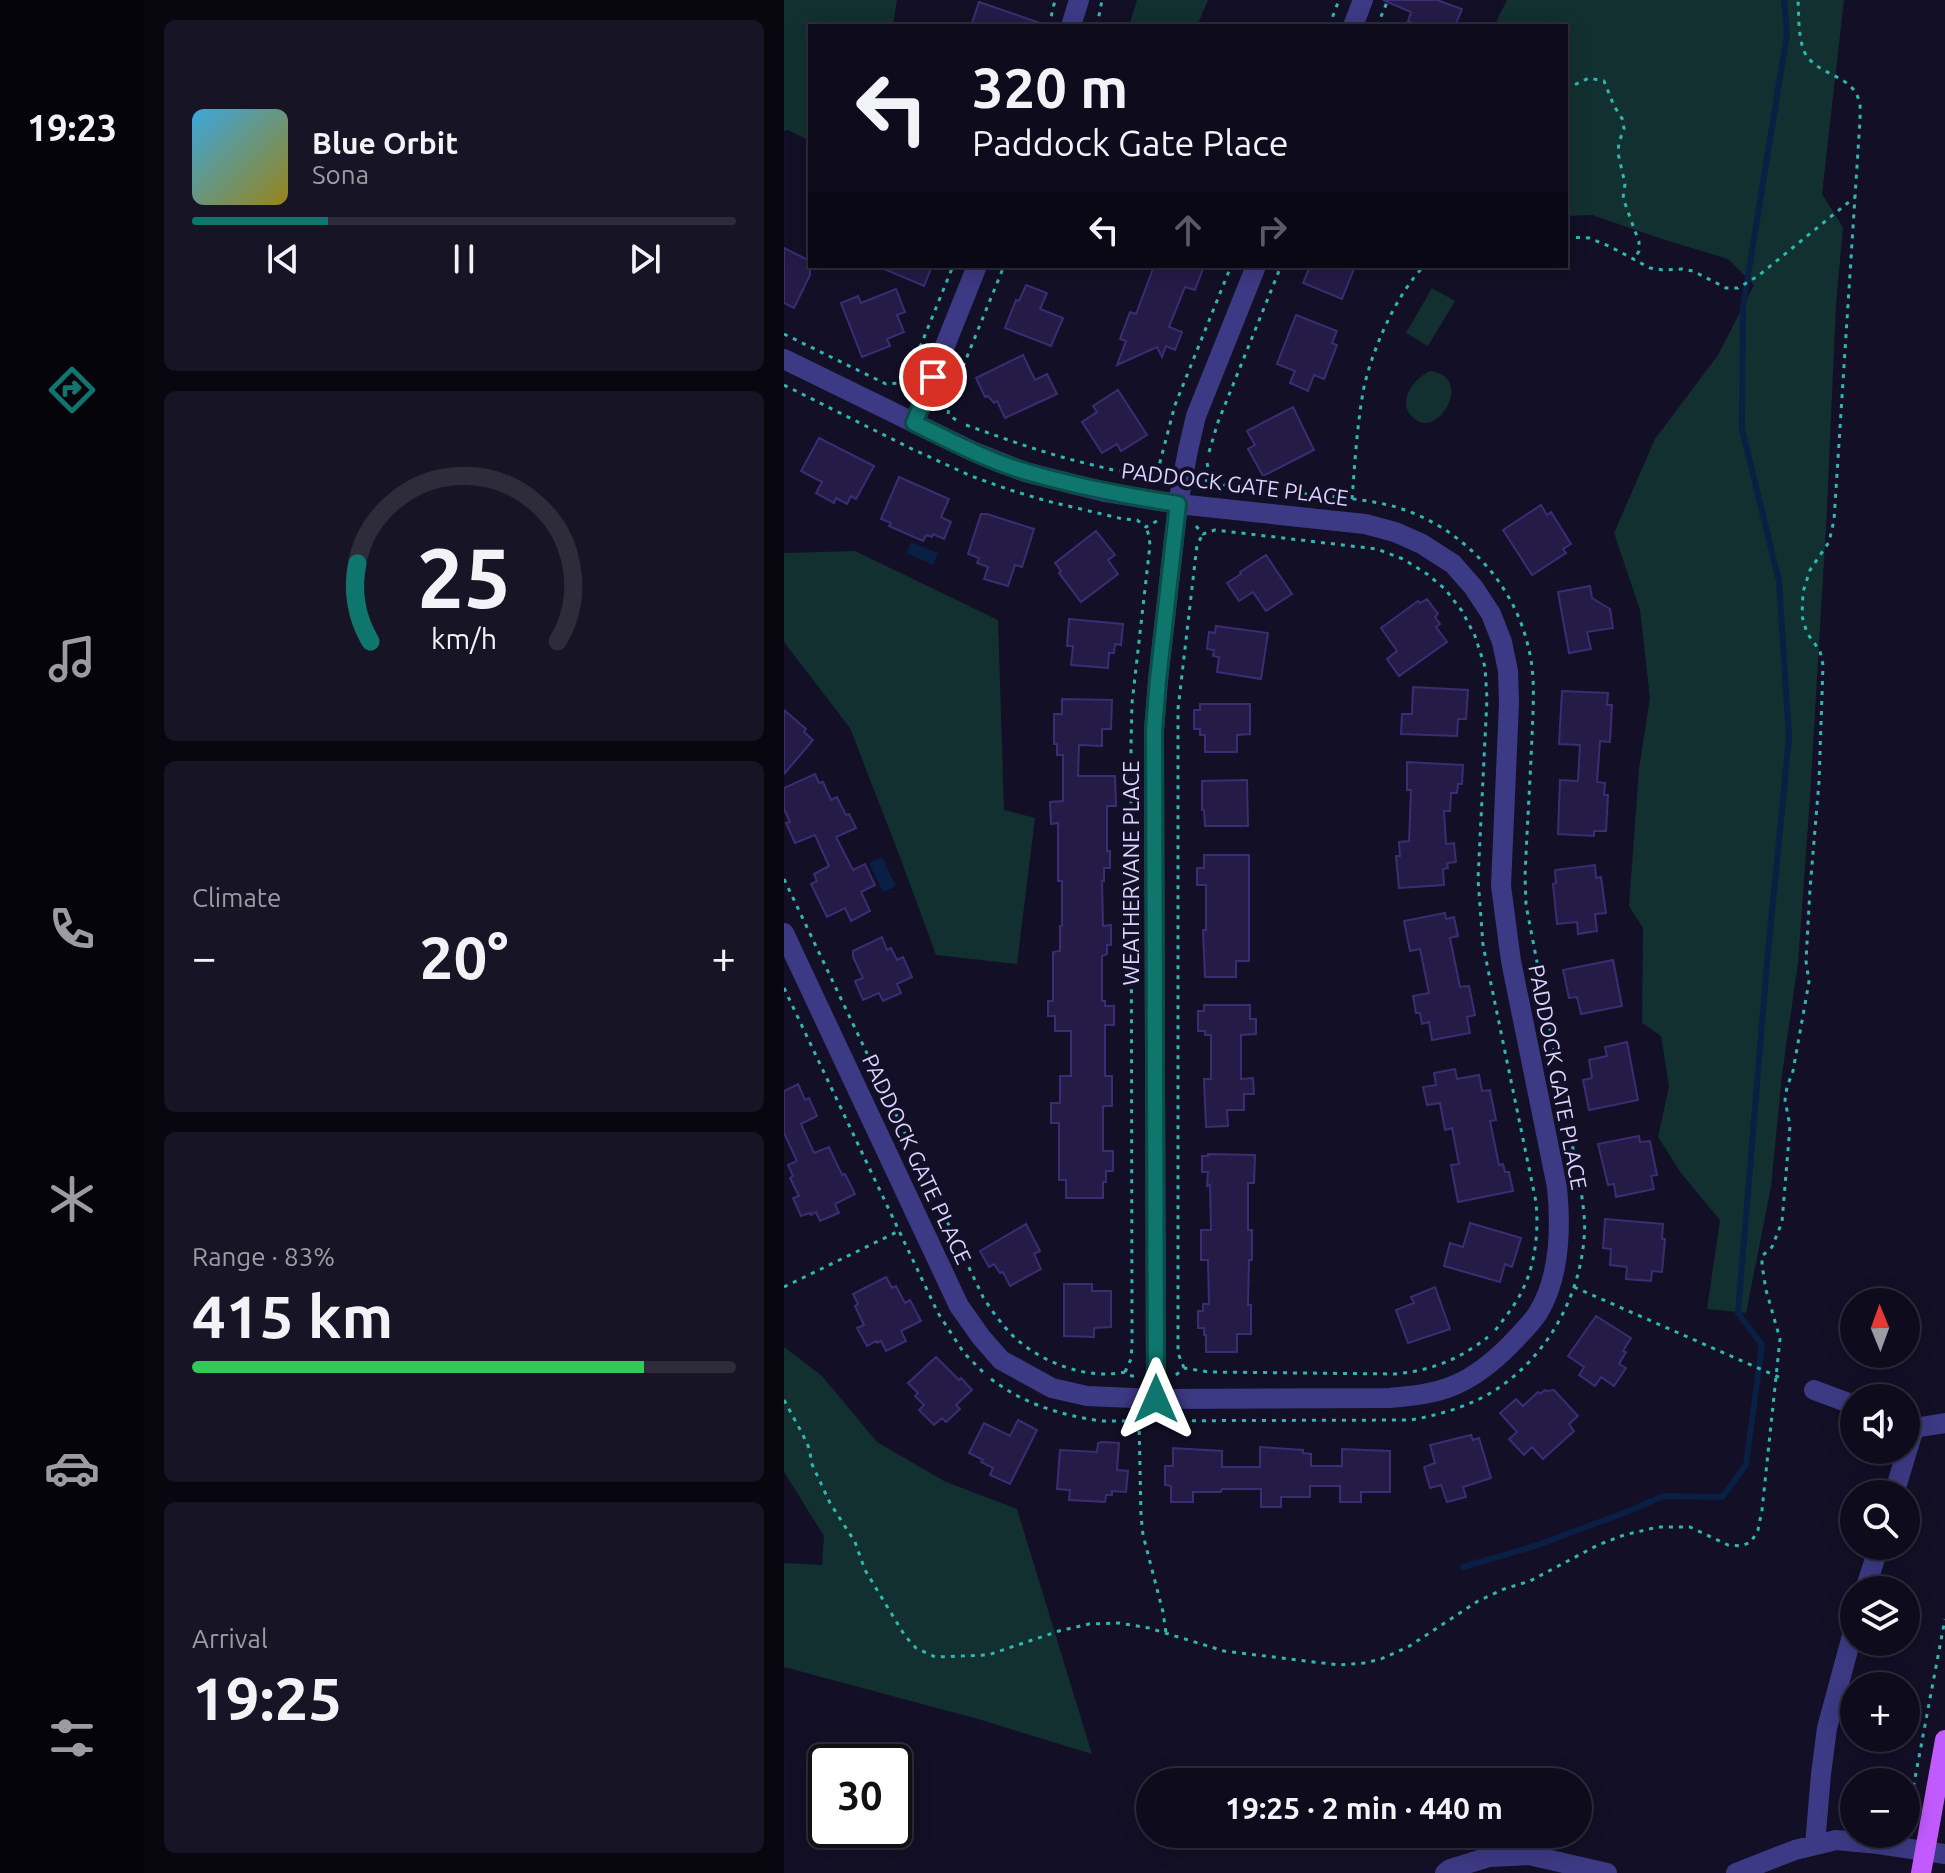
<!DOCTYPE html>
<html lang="en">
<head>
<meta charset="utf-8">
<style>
	:root { --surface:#0e0b1c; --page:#171425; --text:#f1f3f6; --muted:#9b9ba3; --line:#2e2b3b; --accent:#0f766e }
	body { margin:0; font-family:Ubuntu,sans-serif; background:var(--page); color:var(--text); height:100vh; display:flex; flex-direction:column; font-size:30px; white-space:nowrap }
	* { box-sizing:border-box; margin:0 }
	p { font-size:26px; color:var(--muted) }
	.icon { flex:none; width:44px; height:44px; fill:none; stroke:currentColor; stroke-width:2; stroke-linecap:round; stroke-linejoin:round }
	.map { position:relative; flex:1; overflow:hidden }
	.sheet { display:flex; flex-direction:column; gap:20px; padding:20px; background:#08060f; width:640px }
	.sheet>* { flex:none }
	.banner { position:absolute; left:24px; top:24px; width:760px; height:244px; border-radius:0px; box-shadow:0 4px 20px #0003,0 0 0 2px var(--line); background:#0e0b1c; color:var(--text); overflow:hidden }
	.needle { width:52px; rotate:359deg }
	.tools { position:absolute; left:1056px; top:1288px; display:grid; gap:16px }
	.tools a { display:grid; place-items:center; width:80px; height:80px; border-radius:50%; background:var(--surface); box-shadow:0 4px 20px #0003,0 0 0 2px var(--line); font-size:40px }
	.speed { position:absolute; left:24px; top:1744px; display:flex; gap:16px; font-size:40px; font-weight:700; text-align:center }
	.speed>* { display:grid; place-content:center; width:104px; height:104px; border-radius:50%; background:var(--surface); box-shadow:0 4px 20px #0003,0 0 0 2px var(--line); line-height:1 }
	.speed .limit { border:4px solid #111; border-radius:12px; background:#fff; color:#111 }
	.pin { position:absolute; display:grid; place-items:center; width:68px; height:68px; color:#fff; margin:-34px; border:4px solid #fff; border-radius:50%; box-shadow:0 2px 8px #0007 }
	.me { position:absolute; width:88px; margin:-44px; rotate:0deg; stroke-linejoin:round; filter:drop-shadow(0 0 6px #0008) }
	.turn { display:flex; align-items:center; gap:28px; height:168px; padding:0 32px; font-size:36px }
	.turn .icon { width:104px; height:104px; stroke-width:2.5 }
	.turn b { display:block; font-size:56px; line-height:68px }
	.lanes { display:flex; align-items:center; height:76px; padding:0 32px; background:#0003; justify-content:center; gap:40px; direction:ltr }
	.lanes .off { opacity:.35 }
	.big { font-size:60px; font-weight:700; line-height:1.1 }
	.sheet .tile { flex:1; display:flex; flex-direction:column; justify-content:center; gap:12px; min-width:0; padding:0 28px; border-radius:12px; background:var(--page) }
	.sheet .dial { align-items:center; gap:0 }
	.dial svg { height:208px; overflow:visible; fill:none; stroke:var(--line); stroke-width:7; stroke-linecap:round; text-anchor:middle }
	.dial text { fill:var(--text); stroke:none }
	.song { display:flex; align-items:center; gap:24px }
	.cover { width:96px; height:96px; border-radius:12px; background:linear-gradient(135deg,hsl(200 70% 55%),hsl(50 70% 35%)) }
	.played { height:8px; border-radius:4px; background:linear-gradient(90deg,var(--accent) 25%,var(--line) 25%) }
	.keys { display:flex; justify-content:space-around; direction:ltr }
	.heat { display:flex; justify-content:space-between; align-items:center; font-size:44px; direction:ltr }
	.charge { height:12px; border-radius:6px; background:linear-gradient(90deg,#34c759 83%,var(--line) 0) }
	.trip { position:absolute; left:352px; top:1768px; width:456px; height:80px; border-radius:40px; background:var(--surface); box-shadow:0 4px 20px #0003,0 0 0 2px var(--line); font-weight:700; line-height:80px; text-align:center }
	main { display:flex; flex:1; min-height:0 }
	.menu { display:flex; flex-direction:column; width:144px; justify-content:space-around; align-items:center; background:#06040b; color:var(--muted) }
	.menu .icon { width:56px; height:56px }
	.menu .current { color:var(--accent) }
	.menu b { font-size:36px; color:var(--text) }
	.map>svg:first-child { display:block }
	.green { fill:#12302f }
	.water { fill:#0a1f44 }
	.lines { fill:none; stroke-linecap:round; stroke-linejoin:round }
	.stream { stroke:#0a1f44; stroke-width:6 }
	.building { fill:#241b47; stroke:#3b2d73; stroke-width:2 }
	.path { stroke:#2fb8b0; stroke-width:3; stroke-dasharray:4 6; stroke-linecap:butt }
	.minor { stroke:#3d3a85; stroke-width:20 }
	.major { stroke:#c25bff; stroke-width:20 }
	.route-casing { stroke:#0a4d48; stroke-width:20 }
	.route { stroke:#0f766e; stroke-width:14 }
	.labels { text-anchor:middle; stroke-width:8; stroke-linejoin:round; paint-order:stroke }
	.street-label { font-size:22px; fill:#d9d4ff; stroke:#130f26 }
</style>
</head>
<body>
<main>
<nav class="menu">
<b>19:23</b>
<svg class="icon current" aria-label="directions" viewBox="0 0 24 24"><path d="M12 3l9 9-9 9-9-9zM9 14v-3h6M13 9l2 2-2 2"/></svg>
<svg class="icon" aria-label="music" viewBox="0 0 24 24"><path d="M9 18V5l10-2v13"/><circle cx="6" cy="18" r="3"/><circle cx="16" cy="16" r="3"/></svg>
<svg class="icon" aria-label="phone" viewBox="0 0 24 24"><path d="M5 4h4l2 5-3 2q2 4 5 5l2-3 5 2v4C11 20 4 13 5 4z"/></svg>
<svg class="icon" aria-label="climate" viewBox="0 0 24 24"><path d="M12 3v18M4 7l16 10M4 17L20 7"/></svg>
<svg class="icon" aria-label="car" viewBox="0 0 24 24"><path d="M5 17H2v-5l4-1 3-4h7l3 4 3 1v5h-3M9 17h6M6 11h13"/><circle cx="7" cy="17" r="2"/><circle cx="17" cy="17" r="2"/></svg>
<svg class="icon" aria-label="filters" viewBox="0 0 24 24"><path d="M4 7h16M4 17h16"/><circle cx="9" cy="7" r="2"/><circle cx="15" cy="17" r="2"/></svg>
</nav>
<section class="sheet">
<div class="tile">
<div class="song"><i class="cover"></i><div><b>Blue Orbit</b><p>Sona</p></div></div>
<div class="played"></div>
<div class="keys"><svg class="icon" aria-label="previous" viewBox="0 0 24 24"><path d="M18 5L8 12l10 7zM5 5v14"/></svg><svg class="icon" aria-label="pause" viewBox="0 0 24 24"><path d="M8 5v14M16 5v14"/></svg><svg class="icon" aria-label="next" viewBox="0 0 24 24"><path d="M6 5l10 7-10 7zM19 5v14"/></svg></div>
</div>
<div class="tile dial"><svg viewBox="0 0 100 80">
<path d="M14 69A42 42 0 1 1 86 69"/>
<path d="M14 69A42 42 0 0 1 9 39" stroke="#0f766e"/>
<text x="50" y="56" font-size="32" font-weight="700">25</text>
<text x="50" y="72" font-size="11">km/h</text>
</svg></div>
<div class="tile"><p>Climate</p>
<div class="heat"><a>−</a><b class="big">20°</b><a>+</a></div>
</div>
<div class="tile"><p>Range · 83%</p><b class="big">415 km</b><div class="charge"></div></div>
<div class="tile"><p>Arrival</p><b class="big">19:25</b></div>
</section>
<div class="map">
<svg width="1161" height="1873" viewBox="0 0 1161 1873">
	<rect width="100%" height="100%" fill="#130f26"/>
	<path class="green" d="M0,0H113L109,26H26V141L4,130L0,131Z
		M353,0H424L413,26H345Z
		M723,0H1060L1038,194L1059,227L1052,305L1043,509L1026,798L1014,963L998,1075L987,1187L962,1313L923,1309L936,1220L897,1173L874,1137L885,1086L877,1036L858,1023L859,928L845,906L855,769L866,698L856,610L830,533L871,439L934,355L970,285L944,259L878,239L808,215L782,216V26H710Z
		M648,288L671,301L644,346L622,333Z
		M646,371C690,376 656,437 632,420C610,405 629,379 646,371Z
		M71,551L214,620L220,810L251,818L233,964L152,955L116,857L66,728L0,642V553Z
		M0,1347L38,1376L93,1442L160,1481L233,1509L308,1754L194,1719L0,1667V1563L38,1565L40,1536L0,1472Z"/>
	<path class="water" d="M127,542L154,553L149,565L122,553Z
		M98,857L112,886L99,892L85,863Z"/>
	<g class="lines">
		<path class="stream" d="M679,1567L751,1546L845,1511L879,1496L938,1497L962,1465L978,1345L954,1313L983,963L1005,738L995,581L958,429L959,307L1003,34L1000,0"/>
	</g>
	<path class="building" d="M599,0H653L678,9L671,26H625L627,22L624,21L627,12Z
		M195,2L259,24V26H187Z
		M0,248L26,261V275L10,308L0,303Z
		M93,266H148L140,286Z
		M370,266H420L411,290L401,287L385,327L398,332L391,350L382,346L378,357L373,347L333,365L342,341L336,339L346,312L352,314Z
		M526,266H571L558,299L519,283Z
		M242,285L263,293L256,309L279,318L267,346L221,328L232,300L235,301Z
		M112,289L121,312L113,315L120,332L103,339L106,346L78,357L57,303L74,296L77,303Z
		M512,315L553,331L548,343L553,345L540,379L530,375L524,391L506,383L511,371L493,364Z
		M239,355L251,380L263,374L273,394L221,418L213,401L210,403L204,396L201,397L192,378Z
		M334,390L363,435L337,451L333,444L318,453L298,422L313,412L309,406Z
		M509,407L530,450L479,476L464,449L471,445L463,431Z
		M35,438L90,466L72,499L67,496L63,504L52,498L50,503L32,493L38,482L17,471Z
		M115,477L165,499L157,517L167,522L160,539L149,534L148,537L142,535L139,541L105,526L107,523L97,519Z
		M757,505L763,515L767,512L787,544L779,549L782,553L748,575L719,530Z
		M197,514H203L250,529L238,567L231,565L224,586L200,579L204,567L193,563L195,558L184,554Z
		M312,531L331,555L324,560L334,574L297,602L275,573L277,571L271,563Z
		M482,555L508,594L482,611L469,592L455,601L443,583L457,574L456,572Z
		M806,586L808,598L826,609L829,628L803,632L807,649L785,653L774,592Z
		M643,599L654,614L651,617L656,624L652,627L663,642L615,676L603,659L613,651L597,628L634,601L636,603Z
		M285,619L339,624L337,645L331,644L330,653H325L324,668L287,665L289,646H283Z
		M432,626L484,633L477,679L433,672L435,657L429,656L430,650L423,649L425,632L431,633Z
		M629,687L684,690L682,719H674L673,736L617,734L618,714H628Z
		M778,691L824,693L823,705H828L826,742L816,741L813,782L821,783L820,795H824L822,831H810V836L774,834L776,780L794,781L796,745L775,744Z
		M278,699L328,700L327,729H318V746L295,745L294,776H331L332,806H323V851H326V868H320V881H318L319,926L327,925V945H323V954L318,956V1001H321V1006H330V1025H321V1076H328V1106H319V1151H329V1171H322V1182H319V1198H282V1180H275V1123H267V1103H276V1076H287V1031H271V1016H264V1001H269V952L276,951V926H278V881H274V823L267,824L266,802L279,801V755H273V744H270V714H278Z
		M416,704H466V734L453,735V752H421V735H416V729H410V710H416Z
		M0,710L22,729L20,732L29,740L0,774Z
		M623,762L679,765L678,784H674L673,793H667L666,811H660L662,844L670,843L672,862L663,863L664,868L659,869L660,885L615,888L612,856H616L615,842L625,841L627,790H623Z
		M31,774L35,783L39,782L47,800L53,797L62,815L65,814L72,828L52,837L69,870L81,864L91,885L77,892L86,911L67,921L61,908L43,917L27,884L33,881L30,874L45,866L31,835L11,843L2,823L6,822L0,809V788Z
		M463,780L464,826H421L420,810H418V781Z
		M420,855H465V961H452V977H421L419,930H422V885H413V868H420Z
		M811,865L812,878L817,877L822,913L811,914L813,931L794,934L793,922L773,924L769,884L772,883L771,870Z
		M661,913L662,919L670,917L674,936L666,938L676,987L685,986L691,1015L683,1017L686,1033L648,1040L645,1022L638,1024L636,1013H632L629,996L645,993L636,949L626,951L620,921Z
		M98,937L103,950L107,948L113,960L119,957L128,977L113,984L117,993L99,1001L95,993L79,1000L71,981L79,978L69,957V951Z
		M829,960L838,1006L797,1014L793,997L785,998L779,970Z
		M420,1005H466V1019H472V1034L457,1035V1079L469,1078L470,1094H460V1110H443L444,1126L422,1127L420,1079H427V1035H421V1031H414V1011H420Z
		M843,1042L854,1100L805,1110L799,1080L808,1078L805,1060L823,1056L821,1047Z
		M671,1069L673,1079L695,1075L698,1091L706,1090L712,1120L706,1121L715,1165L719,1164L721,1172H725L729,1191L674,1202L667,1165L675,1164L668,1128L661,1130L656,1103L643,1105L639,1087L652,1085L650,1073Z
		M14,1084L21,1100L25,1098L33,1116L17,1124L30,1153L45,1147L58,1175L61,1174L71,1194L51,1204L55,1213L36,1221L32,1212L27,1215L26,1213L17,1216L9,1198L15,1196L6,1178L9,1176L4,1165L13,1161L0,1133V1091Z
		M855,1136L856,1142L866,1141L873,1175L867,1176L870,1189L832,1197L830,1184L824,1185L814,1144Z
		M424,1154L471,1155L470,1183H464V1230H468V1260H465L464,1305H467V1334H453V1352H422V1335H420V1328H414V1311H419V1304H425L424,1260H417V1230H427L426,1185L423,1186L424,1172H418V1156H424Z
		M821,1219L879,1224L878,1239H881L878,1272L868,1271L867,1281L842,1279L843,1267L826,1265L827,1249L819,1248Z
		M686,1223L737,1238L728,1267L721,1264L716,1282L660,1266L666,1243L679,1247Z
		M242,1224L256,1251L250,1254L257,1269L226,1286L219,1272L216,1273L210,1264L205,1267L196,1251Z
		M102,1277L108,1288L112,1286L121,1303L126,1300L137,1321L117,1331L122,1341L102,1351L97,1341L93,1343L92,1341L83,1346L73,1328L80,1325L71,1306L74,1304L69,1294Z
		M280,1284H308V1291H327V1327L310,1328V1337L280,1336Z
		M651,1287L666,1329L624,1343L612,1310L630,1303L627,1297Z
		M812,1316L847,1338L839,1351L842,1352L835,1364L842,1368L830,1386L817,1377L811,1386L795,1375L800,1367L784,1356Z
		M152,1357L175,1380L177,1378L188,1390L172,1405L176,1409L162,1422L158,1418L150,1425L135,1410L140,1405L131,1396L134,1393L124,1383Z
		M761,1390L762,1391L770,1390L794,1416L785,1424L790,1431L759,1459L748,1447L740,1455L725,1439L733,1432L716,1413L732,1399L739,1406L754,1392L756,1394Z
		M234,1420L253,1430L226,1484L206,1475L209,1468L197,1462L199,1460L185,1453L200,1423L226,1436Z
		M687,1435L689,1440L695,1438L707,1478L679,1487L682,1497L663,1502L657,1485L646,1488L640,1467L651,1463L646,1445Z
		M318,1442L335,1443L333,1470L344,1471L342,1492L328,1491V1495H322L321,1502L285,1500L286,1490L273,1489L276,1450L313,1452L314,1443Z
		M476,1447L519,1450V1453L527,1454V1466H558V1449L606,1451V1492H577V1502H556V1486H526V1497H497V1507H477V1489H438L437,1492H409V1502H387V1486L381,1485V1466H389V1448L438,1451V1467H476Z"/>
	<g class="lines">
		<path class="path" d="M265,26L271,0
			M313,26L318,0
			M545,26L555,0
			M593,26L604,0
			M782,89L805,78L820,81L830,106L839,120L840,129L835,142L834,153L841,184L839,198L855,242V251L850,260
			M782,237L805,238L825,246L866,268L879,270L898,269L909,271L942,288H954L974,276L1071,197
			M0,334L102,384L118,383L123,378L128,367L169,266
			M0,385L126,448L187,476L226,490L263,501L339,519L353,520L362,527L373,521
			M172,420L164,414L167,396L220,266
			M182,425C224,440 265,455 309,465C329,470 349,476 371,472L376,478L381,479
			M425,452L434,422L497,266
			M423,463L427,479
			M371,472L375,466L391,405L447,266
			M568,499C571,462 573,424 580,387C589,348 612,295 640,266
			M412,526L419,534L431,530L593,549L619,559L643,574L661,589L678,611L691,636L701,667L703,699L694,879L699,945L752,1202C755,1234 751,1267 736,1295C729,1308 719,1320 710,1332
			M0,879L199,1297C208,1311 218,1325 230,1337C258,1363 304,1380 341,1372L348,1376H354
			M0,988L154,1313L180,1353L201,1374
			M0,1287L115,1231
			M790,1287L999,1379
			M400,1368L394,1353V709L413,545L419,534
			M341,1372L347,1359L348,1345L347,745L348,703L366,545L365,536L362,527
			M392,1375L400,1368L425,1372L611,1374C649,1370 674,1360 704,1337
			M207,1379C240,1404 276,1415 317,1421L627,1420C654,1415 679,1408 703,1395C758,1364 795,1302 800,1239C802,1223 799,1206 797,1190L742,905L741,876C743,830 746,783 748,737C749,707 752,676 744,646C729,581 676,526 612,507C587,500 560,498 534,495C504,492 473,489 443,486L427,479L416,483
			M0,1400L19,1435L26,1450L27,1462L46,1503L71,1542L81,1570L121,1636L132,1648L151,1657L204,1655L275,1631L305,1624L335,1623L365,1628L440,1651L555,1665L580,1663L597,1659L624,1647L694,1601L720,1589L746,1581L814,1545L840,1535L874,1527H906L944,1545L957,1546L967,1542L974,1530L978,1510L996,1339L982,1290L978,1265V1256L988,1247L998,1222L1006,1126L1001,1100L1003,1087L1009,1071L1025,982L1022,961L1026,889L1035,782L1039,665L1036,651L1023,633L1018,616L1019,592L1026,570L1045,542L1050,520L1076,120C1076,114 1077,106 1075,101C1069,74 1031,76 1020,51C1014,36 1015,16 1014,0
			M355,1421L357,1516L359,1535L379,1612L382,1633
			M1122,1826L1161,1619"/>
		<path class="minor" d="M287,26L295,0
			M569,26L579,0
			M0,359L188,451L241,472L321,492L394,504L581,524L611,532L638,544L669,564L690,588L707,614L718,642L724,671L725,703L717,886L727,961L773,1187C777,1227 776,1277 754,1313C747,1324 735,1335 726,1345C710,1361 692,1376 671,1385C650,1394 628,1396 605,1398L372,1399L303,1396L268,1388L217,1360L197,1337L175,1306L0,933
			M130,423L193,266
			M1030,1390L1070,1405
			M372,1399L370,730L374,680L394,504L404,450L412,416L472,266
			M1130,1428L1161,1423
			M1110,1494L1130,1428L1122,1425
			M1081,1590L1095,1546
			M1031,1845L1037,1774L1043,1728L1070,1628
			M661,1873L666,1869L705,1857L745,1855L823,1873
			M952,1873L1011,1850L1052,1840L1094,1844L1161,1854"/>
		<path class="major" d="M1137,1873L1161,1740"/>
	</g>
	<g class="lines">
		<g class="route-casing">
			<path id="route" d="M149,377L130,423C167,441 204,461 243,472C293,487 343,496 394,504L374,680L370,730L372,1399"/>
		</g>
		<use href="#route" class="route"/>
	</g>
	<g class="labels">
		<g class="street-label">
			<text transform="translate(451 484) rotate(7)" y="8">PADDOCK GATE PLACE</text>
			<text transform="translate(347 873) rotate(-90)" y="8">WEATHERVANE PLACE</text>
			<text transform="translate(774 1077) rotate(79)" y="8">PADDOCK GATE PLACE</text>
			<text transform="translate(133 1159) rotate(65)" y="8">PADDOCK GATE PLACE</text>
		</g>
	</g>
</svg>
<div class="tools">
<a><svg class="needle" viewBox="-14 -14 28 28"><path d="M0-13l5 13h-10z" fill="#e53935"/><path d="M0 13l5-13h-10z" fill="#9b9ba3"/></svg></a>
<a><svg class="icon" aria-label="sound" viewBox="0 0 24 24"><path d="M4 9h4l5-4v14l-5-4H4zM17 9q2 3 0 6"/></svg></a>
<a><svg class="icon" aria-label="search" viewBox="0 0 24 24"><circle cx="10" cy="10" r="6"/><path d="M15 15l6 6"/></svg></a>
<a><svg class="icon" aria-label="layers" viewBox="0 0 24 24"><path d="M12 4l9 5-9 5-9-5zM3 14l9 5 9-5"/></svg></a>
<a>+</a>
<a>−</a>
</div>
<div class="speed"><div class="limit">30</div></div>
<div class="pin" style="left:149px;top:377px;background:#d93025"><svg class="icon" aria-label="arrive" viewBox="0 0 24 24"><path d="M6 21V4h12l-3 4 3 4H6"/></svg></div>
<svg class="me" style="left:372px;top:1399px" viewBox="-20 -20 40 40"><path d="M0-17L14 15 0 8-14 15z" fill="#0f766e" stroke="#fff" stroke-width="4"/></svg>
<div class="trip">19:25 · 2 min · 440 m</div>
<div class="banner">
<div class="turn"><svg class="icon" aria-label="left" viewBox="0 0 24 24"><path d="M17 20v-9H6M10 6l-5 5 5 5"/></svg><div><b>320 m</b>Paddock Gate Place</div></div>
<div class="lanes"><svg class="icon" aria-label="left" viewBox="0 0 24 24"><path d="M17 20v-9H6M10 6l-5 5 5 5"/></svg><svg class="icon off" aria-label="ahead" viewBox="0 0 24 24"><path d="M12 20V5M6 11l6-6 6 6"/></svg><svg class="icon off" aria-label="right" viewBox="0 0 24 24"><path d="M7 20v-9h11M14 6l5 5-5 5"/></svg></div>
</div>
</div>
</main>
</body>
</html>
